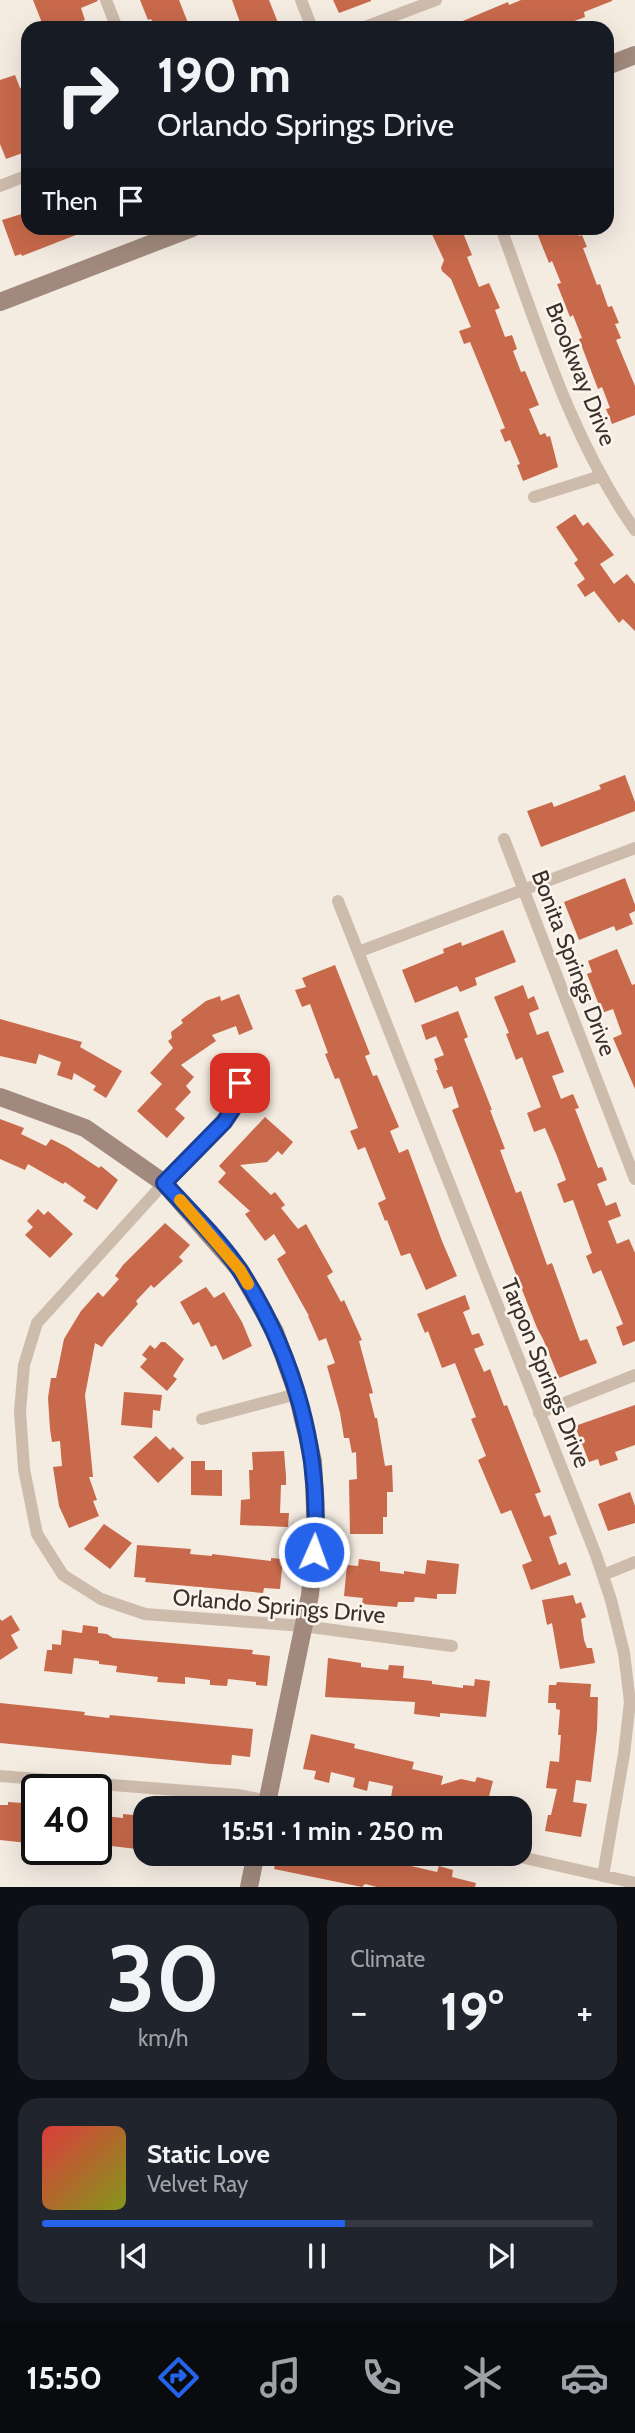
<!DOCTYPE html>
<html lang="en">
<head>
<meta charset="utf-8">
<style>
	:root { --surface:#171b24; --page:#20242c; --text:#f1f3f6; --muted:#9ea1a6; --line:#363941; --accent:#2563eb }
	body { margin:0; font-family:Cabin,sans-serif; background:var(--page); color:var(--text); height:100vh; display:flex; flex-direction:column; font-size:26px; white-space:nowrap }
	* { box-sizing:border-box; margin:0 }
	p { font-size:23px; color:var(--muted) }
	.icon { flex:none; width:38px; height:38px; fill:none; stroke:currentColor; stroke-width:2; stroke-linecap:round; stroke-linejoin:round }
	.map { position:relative; height:1887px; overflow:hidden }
	.sheet { display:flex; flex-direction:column; gap:18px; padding:18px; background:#0d0f14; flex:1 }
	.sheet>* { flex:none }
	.banner { position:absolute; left:21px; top:21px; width:593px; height:214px; border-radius:21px; box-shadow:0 7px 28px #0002; background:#171b24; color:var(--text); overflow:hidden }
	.speed { position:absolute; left:21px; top:1774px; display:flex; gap:14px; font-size:35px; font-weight:700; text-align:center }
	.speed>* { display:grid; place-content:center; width:91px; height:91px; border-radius:50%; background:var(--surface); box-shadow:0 7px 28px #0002; line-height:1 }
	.speed .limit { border:4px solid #111; border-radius:10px; background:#fff; color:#111 }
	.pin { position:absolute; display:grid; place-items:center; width:60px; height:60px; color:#fff; margin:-30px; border-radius:14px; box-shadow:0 4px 10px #0006 }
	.me { position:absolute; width:77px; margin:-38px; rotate:2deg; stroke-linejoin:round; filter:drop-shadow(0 0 5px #0008) }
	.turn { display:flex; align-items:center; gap:24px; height:147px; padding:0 21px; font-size:32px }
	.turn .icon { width:91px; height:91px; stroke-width:2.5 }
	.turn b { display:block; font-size:49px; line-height:60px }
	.then { display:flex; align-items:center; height:66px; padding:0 21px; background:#0003; gap:14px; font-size:26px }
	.big { font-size:52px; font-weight:800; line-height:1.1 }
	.sheet .widget { flex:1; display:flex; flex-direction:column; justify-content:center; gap:10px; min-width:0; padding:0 24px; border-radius:21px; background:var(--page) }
	.sheet .dial { align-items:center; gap:0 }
	.dial b { font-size:91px; line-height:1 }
	.song { display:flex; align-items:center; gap:21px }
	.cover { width:84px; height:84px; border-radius:10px; background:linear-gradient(135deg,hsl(0 70% 55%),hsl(70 70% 35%)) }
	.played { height:7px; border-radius:4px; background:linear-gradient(90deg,var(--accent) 55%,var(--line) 55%) }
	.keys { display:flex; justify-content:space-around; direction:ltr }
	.heat { display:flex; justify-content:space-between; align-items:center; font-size:38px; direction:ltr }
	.sheet .tiles { flex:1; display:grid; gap:18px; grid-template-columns:1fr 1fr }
	.widget:last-child { grid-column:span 2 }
	.trip { position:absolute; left:133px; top:1796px; width:399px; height:70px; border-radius:21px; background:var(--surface); box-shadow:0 7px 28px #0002; font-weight:800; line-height:70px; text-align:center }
	.dock { display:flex; height:112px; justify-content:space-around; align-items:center; background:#090b0e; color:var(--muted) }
	.dock .icon { width:49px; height:49px }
	.dock .current { color:var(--accent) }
	.dock b { font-size:32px; color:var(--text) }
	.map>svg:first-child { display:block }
	.building { fill:#c8694b }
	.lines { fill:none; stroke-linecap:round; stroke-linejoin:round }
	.street { stroke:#cdbbac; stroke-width:12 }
	.secondary { stroke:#a18a7d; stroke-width:18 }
	.route-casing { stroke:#184099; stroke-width:18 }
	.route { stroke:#2563eb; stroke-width:12 }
	.slow { stroke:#f59e0b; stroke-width:12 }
	.labels { text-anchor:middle; stroke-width:5; stroke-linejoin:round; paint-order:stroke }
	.street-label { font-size:23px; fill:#3b302b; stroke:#fbf5ee }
</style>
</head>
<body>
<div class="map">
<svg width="635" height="1887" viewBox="0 0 635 1887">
	<rect width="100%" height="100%" fill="#f4ebe1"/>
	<path class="building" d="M33,0H97L98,1L81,8L85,20L82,21L85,28H44Z
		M140,0H179L190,28H155L151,19L148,20Z
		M232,0H269L280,28H242Z
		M333,0H371V1L339,13Z
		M521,0H612V1L584,12L585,17L556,28H446L508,2L509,5Z
		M15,75L20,88L24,87L28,97V151L6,159L0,144V80Z
		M28,212V228H94L22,256L21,254L15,256L2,220Z
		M429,228H461L472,255L467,257L479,287L489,283L500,308L495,310L505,337L512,335L517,349L513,351L521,372L525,371L539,405L529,409L540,435L545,433L547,437L550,436L558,467L523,481L517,465L520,464L510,440L505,442L500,430L505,428L479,364L470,342L464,344L459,331L471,327L451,279L442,271L441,268L444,260Z
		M535,228H576L579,236L582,235L587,247L583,248L597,285L600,284L608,307L612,306L619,323L615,324L621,338L616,340L635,386V415L612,424L606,409L610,408L602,387L598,389L579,339L582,338L573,315L570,317L557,284L561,283L552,261L549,263Z
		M575,514L583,526L588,522L614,555L600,564L614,584L627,574L635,584V631L623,619L619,623L594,591L585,597L577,585L585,579L574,563L578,560L556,527Z
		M625,775L635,802V811L541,847L527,811L552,802L554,807L601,789L599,785Z
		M625,878L635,905V911L629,914L633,924L616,931L614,926L579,940L564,902Z
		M503,930L516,962L475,978L477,985L460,992L457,986L415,1003L402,970L444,953L443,949L461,942L462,946Z
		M617,949L632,985L635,984V1089L613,1038L622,1034L613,1009L602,1013L587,974L592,972L588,961Z
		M335,965L370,1054L365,1056L373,1076L377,1075L399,1127L390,1131L399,1153L408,1149L442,1241L457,1276L426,1290L410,1253L401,1256L387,1220L385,1221L378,1203L386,1199L365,1147L358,1150L350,1131L358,1128L339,1078L335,1079L325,1054L328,1053L310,1004L302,1007L295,990L306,987L302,978Z
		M523,985L528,999L534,996L539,1009L529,1013L537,1035L548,1031L564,1072L552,1076L561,1099L573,1094L579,1108L575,1109L598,1168L602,1167L607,1180L597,1184L606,1206L616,1202L621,1216L608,1221L617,1244L629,1239L635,1253V1341L623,1346L616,1327L623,1324L601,1270L593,1274L586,1256L592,1253L573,1200L564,1203L557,1184L566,1180L557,1156L545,1128L534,1132L527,1113L541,1107L522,1057L516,1060L506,1034L509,1033L494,997Z
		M239,994L253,1029L239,1035L236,1026L212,1035L216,1041L181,1065L194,1077L186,1086L191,1092L175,1109L185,1118L167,1138L137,1111L162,1084L150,1073L173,1048L168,1041L172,1038L171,1032L183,1023L181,1020L206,1001L220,996L221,1001Z
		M458,1011L468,1037L464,1039L492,1110H490L505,1149L500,1150L516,1193L521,1191L547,1265L552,1263L580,1341L587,1339L597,1363L559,1378L543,1339L537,1328L452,1110L459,1107L452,1086L444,1089L436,1070H438L434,1059L444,1055L436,1036L426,1040L421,1025Z
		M0,1019L82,1042L80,1047L122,1071L106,1098L93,1090L96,1086L74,1073L72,1080L57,1075L61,1062L39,1054L36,1064L0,1056Z
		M265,1117L293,1142L282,1155L278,1151L267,1162L240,1165L271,1195L275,1192L285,1205L281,1208L298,1229L306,1224L333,1272L327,1276L341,1302L344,1300L362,1340L359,1341L373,1393L369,1394L375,1418H377L385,1466L392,1465L393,1492H387V1517H383V1534H350L349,1480L357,1479L356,1452L352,1453L349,1438H344L340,1413L327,1366L335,1363L326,1338L319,1341L308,1316H309L277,1259L286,1253L274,1234L265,1241L245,1214L250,1211L218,1182L226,1173L219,1166Z
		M0,1119L24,1128L21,1134L46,1146L51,1139L67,1147L99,1168L101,1166L118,1180L97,1210L83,1201L86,1197L65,1182L63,1184L28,1164L25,1170L0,1159Z
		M38,1209L44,1215L48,1211L73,1234L50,1258L25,1235L33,1227L27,1221Z
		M165,1223L190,1245L179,1257L183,1261L154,1288L151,1285L136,1301L138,1304L108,1338L102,1347L95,1343L85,1395L93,1477H89L97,1500L93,1501L99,1516L69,1528L59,1506L53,1467L62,1466L60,1441L52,1442L50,1429L48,1398L51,1378H56L64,1339L81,1311L98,1292L103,1297L119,1279L115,1276L123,1265Z
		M206,1287L214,1298L224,1292L242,1322L252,1346L223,1360L216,1345L211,1347L199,1322L193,1325L180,1302Z
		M465,1295L470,1309L463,1312L472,1335L479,1333L484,1345L474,1349L484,1372L490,1369L504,1406L507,1405L541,1492L535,1494L544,1517L550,1515L557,1534L549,1537L559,1565L566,1562L571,1575L531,1590L522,1565L532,1561L511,1510L501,1514L478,1460L486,1456L471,1419L476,1417L455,1363L442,1368L428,1331L425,1333L417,1314Z
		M161,1342H165L184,1359L173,1376L177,1379L167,1391L140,1367L147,1359L142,1355L150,1345L155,1349Z
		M124,1392L162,1395L160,1411L153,1410L152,1428L121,1425Z
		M635,1405V1445L615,1452L618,1460L600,1466L598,1459L589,1462L575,1426Z
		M156,1436L170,1450L173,1447L184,1458L158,1483L133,1457Z
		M284,1451L286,1476V1485H281L280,1513H289L288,1527L240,1525L241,1500L250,1499L249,1470H253L252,1452Z
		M191,1461H205V1470H222V1496L191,1495Z
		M630,1492L635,1506V1523L608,1531L598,1504Z
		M104,1524L132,1543L110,1569L84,1549Z
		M137,1545L191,1549L190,1554L212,1556V1554L271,1561V1558L283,1559L280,1589L264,1588L263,1593L145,1582L146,1578L134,1577Z
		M359,1559L380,1562V1571L404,1574V1571L425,1574L427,1560L459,1564L456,1594H437V1599L415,1597L414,1602H398L397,1607L362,1604L363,1598L344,1596L347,1565L358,1566Z
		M573,1595L576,1604L581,1602L586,1617L581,1619L584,1640L587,1648H592L595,1663L560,1669L552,1623L547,1625L542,1600Z
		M11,1615L20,1630L11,1635L18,1648L0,1660V1619L2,1621Z
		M83,1625L98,1627V1633L107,1634L113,1638L253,1650L252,1654L270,1656L267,1686L256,1685V1682L228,1679L227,1686L210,1685V1680L185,1677V1684L157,1682L158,1677L116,1672L117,1666L99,1664V1661L74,1658L72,1674L44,1671L47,1650H52V1644L61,1645L62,1630L82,1633Z
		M328,1658L361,1663V1667L388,1670L389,1665L404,1666L403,1678L432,1681V1684L463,1688V1685L474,1686L475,1679L490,1681L486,1717L440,1713V1717L414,1714L415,1702L325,1697Z
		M557,1682L591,1684L590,1697H598L597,1730L591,1782L576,1780L573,1802L587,1804L581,1837L545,1831L548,1815H551L557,1789L546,1788L550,1761L559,1762L561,1735H558L560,1710L556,1709V1703H548L549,1685H556Z
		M0,1703L85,1712L84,1715L109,1718L110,1715L253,1729L250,1757L232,1755L231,1765L211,1764L0,1743Z
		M311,1734L355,1744L354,1748L414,1762L412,1769L443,1776L441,1785L461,1779L475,1782L477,1777L493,1781L486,1808H442L391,1797L393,1786L369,1781L367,1791L353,1787L355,1778L331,1772L329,1783L314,1779L316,1771L303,1769Z
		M8,1802L23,1803L22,1811L37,1812V1844L0,1840V1805H8Z
		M123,1814L145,1816V1850L103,1845V1842H96V1815L123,1818Z
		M278,1853H354L376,1858L377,1853H383L412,1860L411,1866L437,1872L439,1866L453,1870L452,1877L476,1883L475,1887H377L365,1884L362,1887L274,1869Z"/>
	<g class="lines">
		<path class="street" d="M106,0L117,28
			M301,0L312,28
			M362,28L436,0
			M0,186L28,175
			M501,228C539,331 571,439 635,530
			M534,497L601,476
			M504,839L635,1179
			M338,901L596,1555L611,1600L624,1653L630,1702L624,1754L603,1876
			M358,952L635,848
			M240,1083L234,1107L224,1122L164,1183L37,1323L24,1365L20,1411L24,1469L37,1534L63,1575L101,1599L145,1614L303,1626L452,1646
			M539,1413L635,1375
			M202,1419L297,1394
			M603,1575L635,1562
			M0,1776L238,1795L303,1808
			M503,1853L635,1883"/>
		<path class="secondary" d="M607,66L635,55
			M0,302L192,228
			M0,1097L85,1128L164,1183L240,1270L275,1332L297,1394L313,1461L316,1531L310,1595L266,1808
			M249,1887L256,1853"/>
	</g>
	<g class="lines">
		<g class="route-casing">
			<path id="route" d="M240,1083L234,1107L224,1122L164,1183C189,1211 221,1241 241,1272C294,1354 323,1455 314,1552"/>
		</g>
		<use href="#route" class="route"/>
		<path class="slow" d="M180,1200L240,1270L248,1284"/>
	</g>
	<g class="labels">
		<g class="street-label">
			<text transform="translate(581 374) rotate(68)" y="8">Brookway Drive</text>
			<text transform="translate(574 963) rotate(69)" y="8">Bonita Springs Drive</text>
			<text transform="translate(546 1373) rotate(68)" y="8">Tarpon Springs Drive</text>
			<text transform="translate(279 1606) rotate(5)" y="8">Orlando Springs Drive</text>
		</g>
	</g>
</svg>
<div class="speed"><div class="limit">40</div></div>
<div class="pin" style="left:240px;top:1083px;background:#d93025"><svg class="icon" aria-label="arrive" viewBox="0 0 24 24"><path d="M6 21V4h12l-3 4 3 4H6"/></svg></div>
<svg class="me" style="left:314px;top:1552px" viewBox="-20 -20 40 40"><circle r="17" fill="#2563eb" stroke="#fff" stroke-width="3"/><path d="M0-11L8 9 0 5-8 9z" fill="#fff"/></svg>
<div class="trip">15:51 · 1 min · 250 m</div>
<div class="banner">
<div class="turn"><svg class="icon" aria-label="right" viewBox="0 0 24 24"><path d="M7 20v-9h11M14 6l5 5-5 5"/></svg><div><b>190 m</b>Orlando Springs Drive</div></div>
<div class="then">Then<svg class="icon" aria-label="arrive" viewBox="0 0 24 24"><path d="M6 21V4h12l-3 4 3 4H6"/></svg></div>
</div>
</div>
<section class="sheet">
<div class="tiles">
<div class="widget dial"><b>30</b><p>km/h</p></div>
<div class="widget"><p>Climate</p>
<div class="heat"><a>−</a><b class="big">19°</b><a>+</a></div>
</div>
<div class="widget">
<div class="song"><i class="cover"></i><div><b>Static Love</b><p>Velvet Ray</p></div></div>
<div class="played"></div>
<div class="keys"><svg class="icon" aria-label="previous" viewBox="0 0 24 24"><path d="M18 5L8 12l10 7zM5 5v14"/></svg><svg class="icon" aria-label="pause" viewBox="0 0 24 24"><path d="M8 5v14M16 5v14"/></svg><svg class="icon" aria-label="next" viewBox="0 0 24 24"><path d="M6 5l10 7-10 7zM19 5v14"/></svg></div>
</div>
</div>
</section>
<nav class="dock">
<b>15:50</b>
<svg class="icon current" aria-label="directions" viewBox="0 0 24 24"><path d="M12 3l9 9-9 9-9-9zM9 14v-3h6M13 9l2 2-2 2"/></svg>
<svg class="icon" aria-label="music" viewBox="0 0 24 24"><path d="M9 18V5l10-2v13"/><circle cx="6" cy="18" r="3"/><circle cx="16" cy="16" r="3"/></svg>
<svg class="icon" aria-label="phone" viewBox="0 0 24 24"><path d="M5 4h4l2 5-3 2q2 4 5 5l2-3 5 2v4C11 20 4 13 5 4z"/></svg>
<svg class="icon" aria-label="climate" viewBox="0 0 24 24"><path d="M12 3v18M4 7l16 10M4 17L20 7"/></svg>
<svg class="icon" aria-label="car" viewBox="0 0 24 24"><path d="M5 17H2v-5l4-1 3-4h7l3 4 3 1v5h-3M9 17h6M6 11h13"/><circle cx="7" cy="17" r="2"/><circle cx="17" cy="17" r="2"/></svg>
</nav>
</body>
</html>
